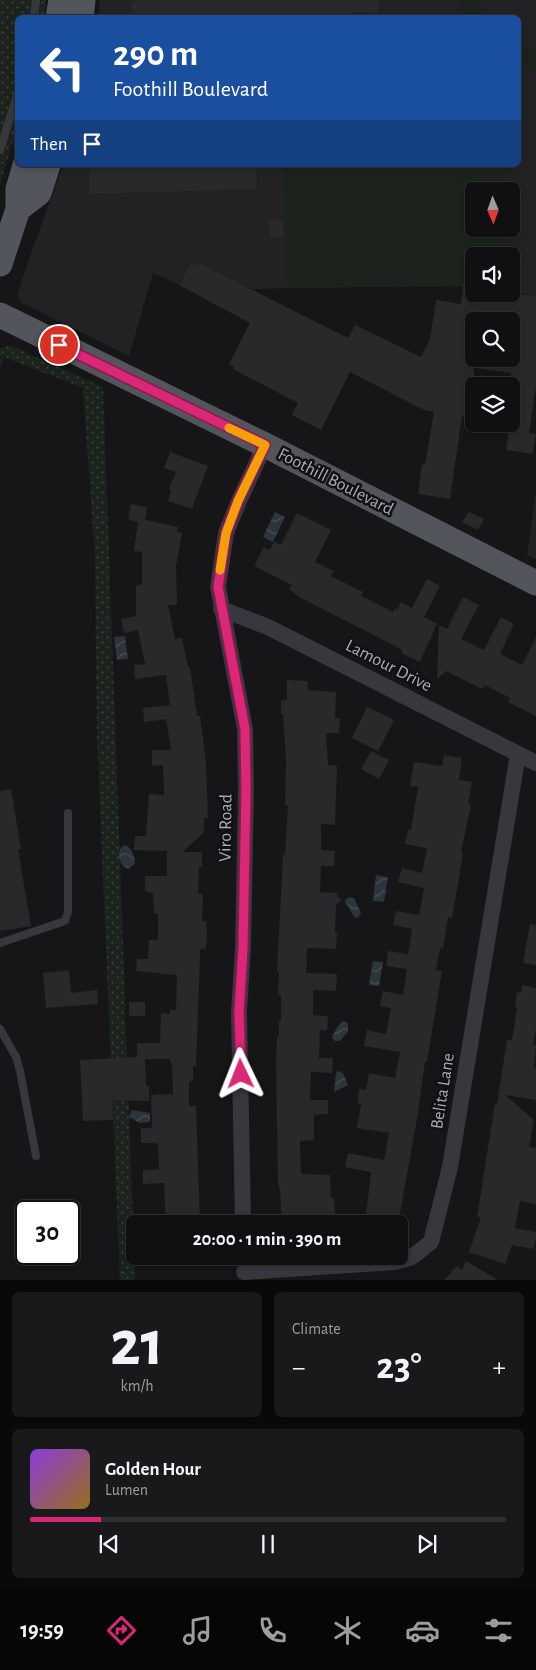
<!DOCTYPE html>
<html lang="en">
<head>
<meta charset="utf-8">
<style>
	:root { --surface:#101012; --page:#19191b; --text:#f1f3f6; --muted:#9c9d9f; --line:#303032; --accent:#db2777 }
	body { margin:0; font-family:"Alegreya Sans",sans-serif; background:var(--page); color:var(--text); height:100vh; display:flex; flex-direction:column; font-size:19px; white-space:nowrap }
	* { box-sizing:border-box; margin:0 }
	p { font-size:16px; color:var(--muted) }
	.icon { flex:none; width:28px; height:28px; fill:none; stroke:currentColor; stroke-width:2; stroke-linecap:round; stroke-linejoin:round }
	.map { position:relative; height:1280px; overflow:hidden }
	.details { display:flex; flex-direction:column; gap:12px; padding:12px; background:#09090a; flex:1 }
	.details>* { flex:none }
	.top-card { position:absolute; left:15px; top:15px; width:506px; height:152px; border-radius:8px; box-shadow:0 2px 8px #0003,0 0 0 1px var(--line); background:#1a4fa0; color:#fff; overflow:hidden }
	.needle { width:32px; rotate:178deg }
	.fabs { position:absolute; left:465px; top:182px; display:grid; gap:10px }
	.fabs a { display:grid; place-items:center; width:55px; height:55px; border-radius:8px; background:var(--surface); box-shadow:0 2px 8px #0003,0 0 0 1px var(--line); font-size:25px }
	.speed { position:absolute; left:15px; top:1200px; display:flex; gap:10px; font-size:25px; font-weight:700; text-align:center }
	.speed>* { display:grid; place-content:center; width:65px; height:65px; border-radius:50%; background:var(--surface); box-shadow:0 2px 8px #0003,0 0 0 1px var(--line); line-height:1 }
	.speed .limit { border:2px solid #111; border-radius:8px; background:#fff; color:#111 }
	.pin { position:absolute; display:grid; place-items:center; width:42px; height:42px; color:#fff; margin:-21px; border:2px solid #fff; border-radius:50%; box-shadow:0 1px 5px #0007 }
	.me { position:absolute; width:55px; margin:-28px; rotate:358deg; stroke-linejoin:round; filter:drop-shadow(0 0 4px #0008) }
	.turn { display:flex; align-items:center; gap:18px; height:105px; padding:0 15px; font-size:22px }
	.turn .icon { width:65px; height:65px; stroke-width:2.5 }
	.turn b { display:block; font-size:35px; line-height:42px }
	.then { display:flex; align-items:center; height:48px; padding:0 15px; background:#0003; gap:10px; font-size:19px }
	.big { font-size:38px; font-weight:700; line-height:1.1 }
	.details .widget { flex:1; display:flex; flex-direction:column; justify-content:center; gap:8px; min-width:0; padding:0 18px; border-radius:8px; background:var(--page) }
	.details .dial { align-items:center; gap:0 }
	.dial b { font-size:65px; line-height:1 }
	.song { display:flex; align-items:center; gap:15px }
	.cover { width:60px; height:60px; border-radius:8px; background:linear-gradient(135deg,hsl(270 70% 55%),hsl(40 70% 35%)) }
	.played { height:5px; border-radius:2px; background:linear-gradient(90deg,var(--accent) 15%,var(--line) 15%) }
	.keys { display:flex; justify-content:space-around; direction:ltr }
	.heat { display:flex; justify-content:space-between; align-items:center; font-size:28px; direction:ltr }
	.details .tiles { flex:1; display:grid; gap:12px; grid-template-columns:1fr 1fr }
	.widget:last-child { grid-column:span 2 }
	.trip { position:absolute; left:126px; top:1215px; width:282px; height:50px; border-radius:8px; background:var(--surface); box-shadow:0 2px 8px #0003,0 0 0 1px var(--line); font-weight:700; line-height:50px; text-align:center }
	.tabs { display:flex; height:80px; justify-content:space-around; align-items:center; background:#060607; color:var(--muted) }
	.tabs .icon { width:35px; height:35px }
	.tabs .current { color:var(--accent) }
	.tabs b { font-size:22px; color:var(--text) }
	.map>svg:first-child { display:block }
	.built { fill:#222225; fill-rule:evenodd }
	.grass { fill:url(#grass-dots) }
	.garden { fill:#1c231d }
	.water { fill:url(#water-waves) }
	.building { fill:#29292c; fill-rule:evenodd }
	.lines { fill:none; stroke-linecap:round; stroke-linejoin:round }
	.lane { stroke:#37383d; stroke-width:8 }
	.street { stroke:#37383d; stroke-width:16 }
	.primary { stroke:#53555c; stroke-width:25 }
	.route-casing { stroke:#8e194d; stroke-width:12 }
	.route { stroke:#db2777; stroke-width:9 }
	.slow { stroke:#f59e0b; stroke-width:9 }
	.labels { text-anchor:middle; stroke-width:5; stroke-linejoin:round; paint-order:stroke }
	.street-label { font-size:18px; fill:#a8adb8; stroke:#111113 }
</style>
</head>
<body>
<div class="map">
<svg width="536" height="1280" viewBox="0 0 536 1280">
	<defs>
		<pattern id="grass-dots" width="8" height="8" patternUnits="userSpaceOnUse" patternTransform="scale(1.25)"><rect width="8" height="8" fill="#1c231d"/><path d="M2 2h.1M6 6h.1" fill="none" stroke="#3a403c" stroke-width="1.8" stroke-linecap="round"/></pattern>
		<pattern id="water-waves" width="16" height="10" patternUnits="userSpaceOnUse" patternTransform="scale(1.25)"><rect width="16" height="10" fill="#2c353c"/><path d="M0 5q4-4 8 0t8 0" fill="none" stroke="#485056"/></pattern>
	</defs>
	<rect width="100%" height="100%" fill="#161618"/>
	<path class="built" d="M100,0H536V296L511,292V256H474V287L463,285L251,289L191,262L179,285L153,273L129,356L20,302L18,294L26,267L63,165H519V18L98,17ZM474,191H511V229H474Z
		M536,491V559L527,555Z"/>
	<path class="grass" d="M0,0H46L45,17L18,18L17,128L0,185Z
		M5,346L14,347L103,387L135,1280H120L97,735L95,558L83,388L4,357L0,368V349Z"/>
	<path class="garden" d="M459,0H479L487,17H465Z
		M519,46L536,51V70L519,66Z
		M284,165H505V191H474V229H506L507,256H474V286L298,288L287,279Z"/>
	<path class="water" d="M275,512L285,517L273,542L263,537Z
		M125,636L128,659L117,660L114,637Z
		M124,845C132,846 135,857 135,864L128,869C119,865 115,851 124,845Z
		M376,875L388,877L384,902L373,901Z
		M350,897L354,898L361,913L359,917L355,918C351,913 350,907 345,902L346,899Z
		M373,961L383,962L379,986L369,985Z
		M344,1021L348,1023V1031L340,1041H335L332,1038C334,1032 338,1024 344,1021Z
		M338,1071L343,1073L348,1085L334,1092L336,1073Z
		M132,1110L150,1113V1122L140,1123L129,1117Z"/>
	<path class="building" d="M136,0H378V12L334,14V18H133L132,2H136Z
		M89,165H256L257,189L89,194Z
		M282,219L283,237L270,238L269,220Z
		M191,262L196,265L197,262L348,338L355,325L421,357L430,339L436,300L461,304L463,285L474,287V294L511,293L536,296V386L529,433L536,434L533,454L506,450L509,430L511,431V373L474,368V418L462,416L450,499L418,494L422,464L425,465L434,412L424,410L350,372L321,430L292,415L298,403L233,369L234,366L229,364L250,323L179,285ZM474,318L496,321H511V359H474Z
		M170,452L208,466L192,509L168,501L171,490L169,489L176,472L164,468Z
		M131,504L147,507L145,520L178,527L177,532L182,533L176,566L177,603L176,605H168L175,639L182,638L188,667H190L197,716H200L206,762L208,818H204V832L183,852H202V867H199L198,894H203L202,921H206L207,934L206,949H200V957L196,1066H193V1081L189,1082V1106H196L200,1224H166L164,1183L143,1184V1170L159,1169L158,1143H141V1128H152L151,1095L173,1094L172,1063H170V1059H145L146,1086H149V1101L112,1100L113,1120L83,1121L80,1060L137,1057V1043H160L161,1013L169,1014L170,1010H176L177,975L136,971L137,959H148L149,940H158V914L154,913L153,893L147,892V891H145V876H167V851L134,850L135,836H146L149,794L164,795L163,765L152,766V750H171L166,719L144,722L143,708L170,705L166,675L135,679L134,665L145,664L138,630L124,633L121,619L136,616V585H142V552L134,551L138,522L128,519Z
		M469,512L484,519L478,530L462,522Z
		M297,513L331,530L315,562L334,571L331,576L363,592L361,596L393,612L395,608L397,610L401,602L412,608L427,579L440,586L424,617L437,624L420,662L403,654L401,649L299,597L289,589L292,585L254,566L264,547L270,550L274,541L281,545Z
		M463,597L479,605L461,639L484,650L501,617L514,624L500,654L522,665L536,637V716L508,702L510,698L485,685L482,689L446,671L437,679L439,625L447,629Z
		M287,680L308,681L307,690L336,692L335,718H340L339,733H326L328,765L337,766L335,825L321,824V850L335,851L334,866H321L320,892L337,893V897L342,900L336,904L335,933H337L336,949L307,948L306,973L337,974L336,991L313,990V1015L328,1016L327,1030H320L319,1058H333L332,1073L311,1072L310,1100H328V1114L314,1115V1140L300,1141L301,1174L330,1175L331,1198H334L336,1224H282L280,1188H279L278,1182L276,1064L277,1037H279V1021H281V995H278L279,971H277L283,855H285L288,805H285L286,760L283,714H281V700H287Z
		M367,707L394,720L378,751L352,738Z
		M371,751L389,760L379,779L361,769Z
		M444,755L462,758L459,780L472,782L468,804L471,805L461,852L463,853L458,884L452,918L448,917L443,949L440,948L436,970L442,971L427,1062H425L417,1119L398,1224H365L371,1172L345,1167L348,1153L384,1160L389,1133L357,1128L361,1104L358,1103L359,1089L366,1090L369,1073L395,1078L400,1052L364,1046L367,1030L386,1034L391,1008L380,1006L383,991L403,995L407,969L386,966L388,951L408,954L412,929L393,925L396,911L419,915L424,888L398,882L402,868L422,873L427,848L405,844L408,830H411L418,787L410,786L414,762L442,766Z
		M11,789L21,849H18L31,926L0,931V791Z
		M530,924L536,925V965L523,963Z
		M69,970L71,993L97,990L98,1004L46,1008L43,973Z
		M522,985L536,988V1029L533,1045H536L534,1068H536V1100L505,1095L534,1120L529,1147L536,1148V1204L520,1201L515,1228L536,1232V1236L534,1249L512,1245L505,1264L469,1252L481,1217H477L495,1104H497L507,1040H512L517,1008H515L517,992L521,993Z
		M129,1002H145V1016H129Z
		M466,1261L498,1280H444L457,1266L462,1270Z"/>
	<g class="lines">
		<path class="lane" d="M34,18L36,0
			M0,150L18,92
			M0,943L65,921L68,912V813
			M0,1029L16,1057L20,1071L36,1156"/>
		<path class="street" d="M221,609L268,627L536,763
			M243,1224L239,1012L243,948L246,791L245,729L218,587L226,533L239,501L265,445
			M244,1272L395,1262L412,1257L431,1242L450,1167L518,754"/>
		<path class="primary" d="M58,18L61,0
			M81,18L83,0
			M18,209L39,193L48,165
			M0,264L18,209V189L25,165
			M0,315L265,445L536,583"/>
	</g>
	<g class="lines">
		<g class="route-casing">
			<path id="route" d="M59,345L265,445L238,501L226,533L218,587L245,729L246,791L243,948L239,1012L241,1074"/>
		</g>
		<use href="#route" class="route"/>
		<path class="slow" d="M220,570L226,533L238,501L265,445L229,428"/>
	</g>
	<g class="labels">
		<g class="street-label">
			<text transform="translate(336 481) rotate(27)" y="6">Foothill Boulevard</text>
			<text transform="translate(389 665) rotate(27)" y="6">Lamour Drive</text>
			<text transform="translate(225 828) rotate(-89)" y="6">Viro Road</text>
			<text transform="translate(442 1091) rotate(-81)" y="6">Belita Lane</text>
		</g>
	</g>
</svg>
<div class="fabs">
<a><svg class="needle" viewBox="-14 -14 28 28"><path d="M0-13l5 13h-10z" fill="#e53935"/><path d="M0 13l5-13h-10z" fill="#9c9d9f"/></svg></a>
<a><svg class="icon" aria-label="sound" viewBox="0 0 24 24"><path d="M4 9h4l5-4v14l-5-4H4zM17 9q2 3 0 6"/></svg></a>
<a><svg class="icon" aria-label="search" viewBox="0 0 24 24"><circle cx="10" cy="10" r="6"/><path d="M15 15l6 6"/></svg></a>
<a><svg class="icon" aria-label="layers" viewBox="0 0 24 24"><path d="M12 4l9 5-9 5-9-5zM3 14l9 5 9-5"/></svg></a>
</div>
<div class="speed"><div class="limit">30</div></div>
<div class="pin" style="left:59px;top:345px;background:#d93025"><svg class="icon" aria-label="arrive" viewBox="0 0 24 24"><path d="M6 21V4h12l-3 4 3 4H6"/></svg></div>
<svg class="me" style="left:241px;top:1074px" viewBox="-20 -20 40 40"><path d="M0-17L14 15 0 8-14 15z" fill="#db2777" stroke="#fff" stroke-width="4"/></svg>
<div class="trip">20:00 · 1 min · 390 m</div>
<div class="top-card">
<div class="turn"><svg class="icon" aria-label="left" viewBox="0 0 24 24"><path d="M17 20v-9H6M10 6l-5 5 5 5"/></svg><div><b>290 m</b>Foothill Boulevard</div></div>
<div class="then">Then<svg class="icon" aria-label="arrive" viewBox="0 0 24 24"><path d="M6 21V4h12l-3 4 3 4H6"/></svg></div>
</div>
</div>
<section class="details">
<div class="tiles">
<div class="widget dial"><b>21</b><p>km/h</p></div>
<div class="widget"><p>Climate</p>
<div class="heat"><a>−</a><b class="big">23°</b><a>+</a></div>
</div>
<div class="widget">
<div class="song"><i class="cover"></i><div><b>Golden Hour</b><p>Lumen</p></div></div>
<div class="played"></div>
<div class="keys"><svg class="icon" aria-label="previous" viewBox="0 0 24 24"><path d="M18 5L8 12l10 7zM5 5v14"/></svg><svg class="icon" aria-label="pause" viewBox="0 0 24 24"><path d="M8 5v14M16 5v14"/></svg><svg class="icon" aria-label="next" viewBox="0 0 24 24"><path d="M6 5l10 7-10 7zM19 5v14"/></svg></div>
</div>
</div>
</section>
<nav class="tabs">
<b>19:59</b>
<svg class="icon current" aria-label="directions" viewBox="0 0 24 24"><path d="M12 3l9 9-9 9-9-9zM9 14v-3h6M13 9l2 2-2 2"/></svg>
<svg class="icon" aria-label="music" viewBox="0 0 24 24"><path d="M9 18V5l10-2v13"/><circle cx="6" cy="18" r="3"/><circle cx="16" cy="16" r="3"/></svg>
<svg class="icon" aria-label="phone" viewBox="0 0 24 24"><path d="M5 4h4l2 5-3 2q2 4 5 5l2-3 5 2v4C11 20 4 13 5 4z"/></svg>
<svg class="icon" aria-label="climate" viewBox="0 0 24 24"><path d="M12 3v18M4 7l16 10M4 17L20 7"/></svg>
<svg class="icon" aria-label="car" viewBox="0 0 24 24"><path d="M5 17H2v-5l4-1 3-4h7l3 4 3 1v5h-3M9 17h6M6 11h13"/><circle cx="7" cy="17" r="2"/><circle cx="17" cy="17" r="2"/></svg>
<svg class="icon" aria-label="filters" viewBox="0 0 24 24"><path d="M4 7h16M4 17h16"/><circle cx="9" cy="7" r="2"/><circle cx="15" cy="17" r="2"/></svg>
</nav>
</body>
</html>
